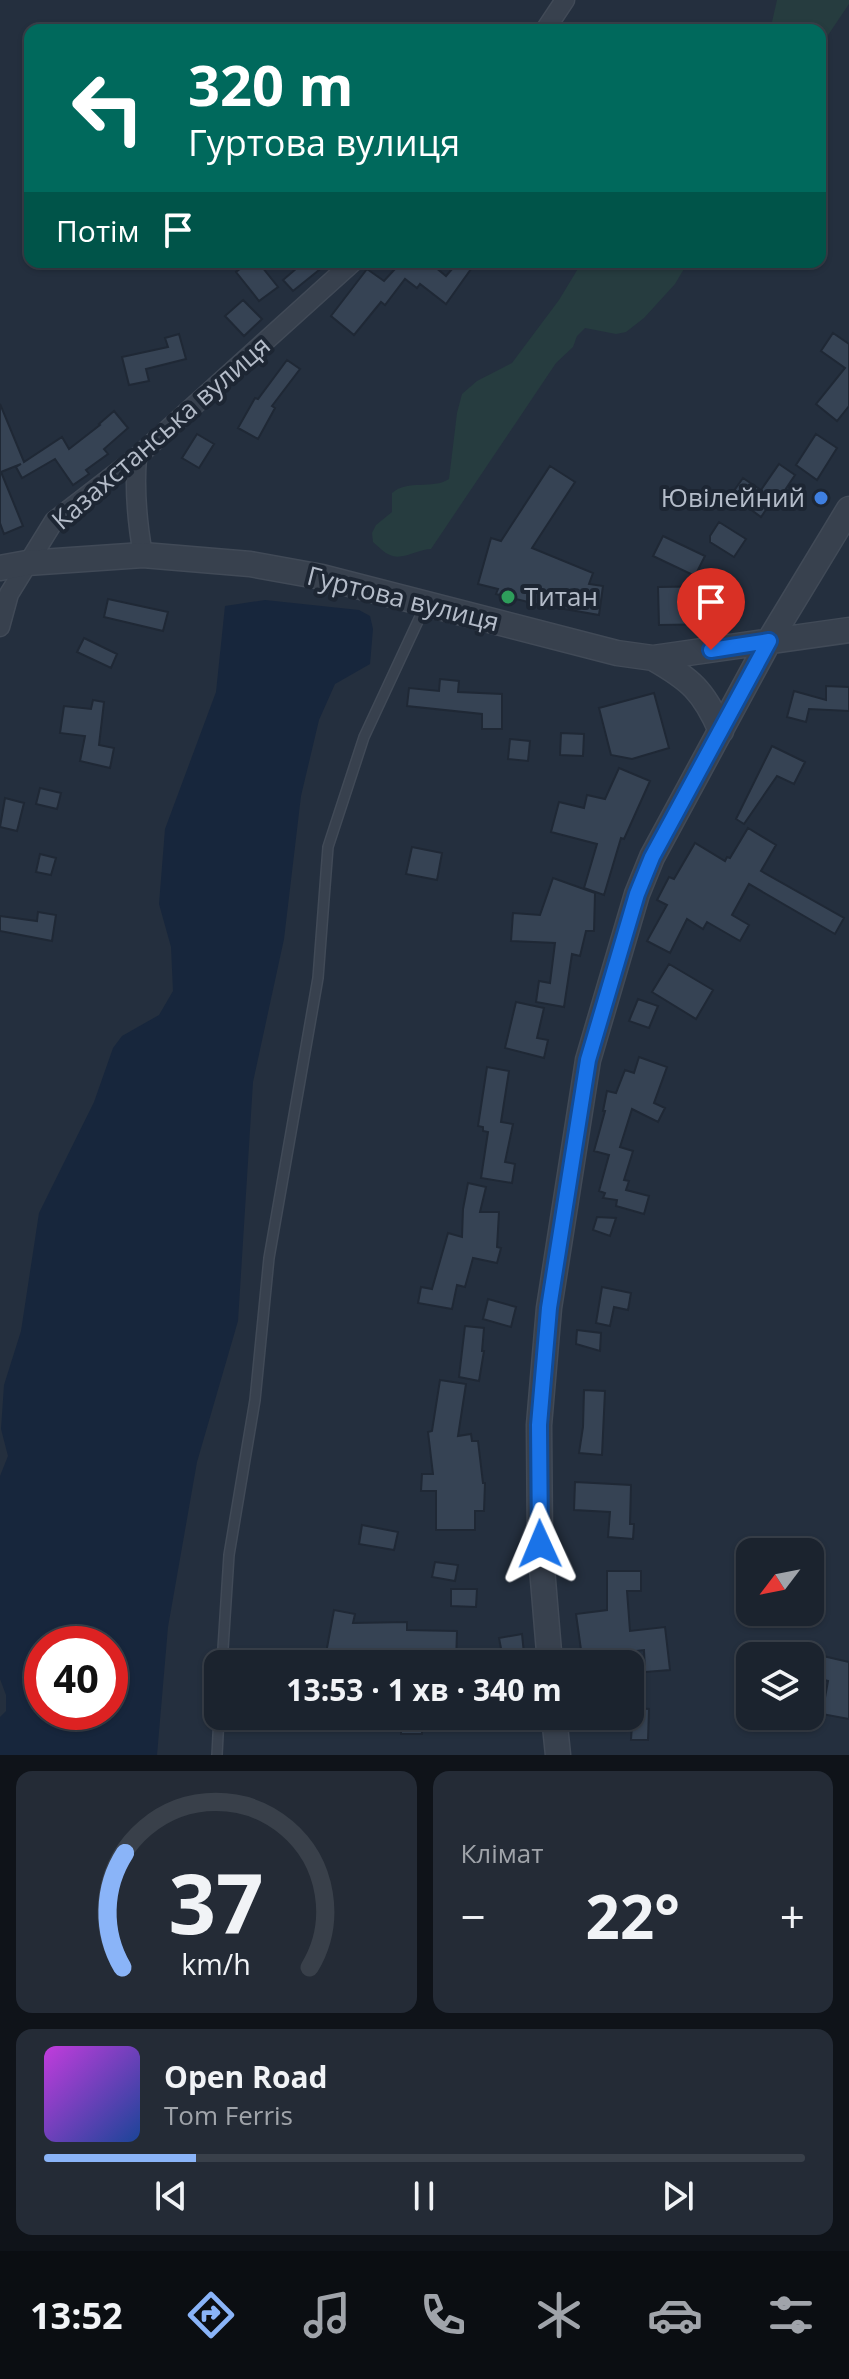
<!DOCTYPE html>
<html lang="uk">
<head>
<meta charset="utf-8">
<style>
	:root { --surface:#1b232e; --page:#242b36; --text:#f1f3f6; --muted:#a0a4aa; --line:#39404a; --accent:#8ab4f8 }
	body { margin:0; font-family:"Open Sans",sans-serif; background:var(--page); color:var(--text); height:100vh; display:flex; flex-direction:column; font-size:30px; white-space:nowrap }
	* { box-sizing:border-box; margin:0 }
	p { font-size:26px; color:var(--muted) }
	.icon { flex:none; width:44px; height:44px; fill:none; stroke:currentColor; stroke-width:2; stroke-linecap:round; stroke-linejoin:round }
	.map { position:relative; height:1755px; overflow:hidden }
	.panel { display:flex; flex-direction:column; gap:16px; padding:16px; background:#0f1319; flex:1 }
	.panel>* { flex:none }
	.top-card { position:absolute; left:24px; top:24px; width:802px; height:244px; border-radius:16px; box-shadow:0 2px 6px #0004,0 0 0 2px var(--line); background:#00695c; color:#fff; overflow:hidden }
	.needle { width:52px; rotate:238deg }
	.fabs { position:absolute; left:736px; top:1538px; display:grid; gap:16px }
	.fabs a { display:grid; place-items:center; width:88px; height:88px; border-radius:16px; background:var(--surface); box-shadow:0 2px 6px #0004,0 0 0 2px var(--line); font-size:40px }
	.speed { position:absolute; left:24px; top:1626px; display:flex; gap:16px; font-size:40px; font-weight:700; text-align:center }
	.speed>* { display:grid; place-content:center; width:104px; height:104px; border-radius:50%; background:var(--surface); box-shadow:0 2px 6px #0004,0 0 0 2px var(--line); line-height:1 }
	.speed .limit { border:12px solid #d22; background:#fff; color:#111 }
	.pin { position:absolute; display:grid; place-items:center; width:68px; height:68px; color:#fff; margin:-82px -34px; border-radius:50% 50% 50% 0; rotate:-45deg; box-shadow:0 0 8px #0007 }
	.pin .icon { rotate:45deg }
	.me { position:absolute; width:88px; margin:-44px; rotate:359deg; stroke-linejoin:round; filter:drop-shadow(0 0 6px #0008) }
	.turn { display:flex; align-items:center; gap:28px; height:168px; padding:0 32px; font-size:36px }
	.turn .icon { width:104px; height:104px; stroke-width:2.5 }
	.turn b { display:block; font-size:56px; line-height:68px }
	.then { display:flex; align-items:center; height:76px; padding:0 32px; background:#0003; gap:16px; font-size:30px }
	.big { font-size:60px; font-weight:700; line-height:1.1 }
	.panel .widget { flex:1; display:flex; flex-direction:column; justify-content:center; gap:12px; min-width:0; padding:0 28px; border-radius:16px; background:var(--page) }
	.panel .dial { align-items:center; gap:0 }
	.dial svg { height:208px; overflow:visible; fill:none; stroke:var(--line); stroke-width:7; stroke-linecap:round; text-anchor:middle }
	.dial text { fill:var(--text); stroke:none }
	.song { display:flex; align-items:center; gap:24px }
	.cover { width:96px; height:96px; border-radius:12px; background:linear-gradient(135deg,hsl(290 70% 55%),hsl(220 70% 35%)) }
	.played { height:8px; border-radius:4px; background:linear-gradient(90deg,var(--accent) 20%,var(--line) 20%) }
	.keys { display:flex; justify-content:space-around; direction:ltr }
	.heat { display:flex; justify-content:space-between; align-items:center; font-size:44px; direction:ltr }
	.panel .tiles { flex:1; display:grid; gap:16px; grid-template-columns:1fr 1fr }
	.widget:last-child { grid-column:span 2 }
	.trip { position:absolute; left:204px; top:1650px; width:440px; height:80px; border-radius:16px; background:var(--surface); box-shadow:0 2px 6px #0004,0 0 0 2px var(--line); font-weight:700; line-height:80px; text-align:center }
	.tab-bar { display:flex; height:128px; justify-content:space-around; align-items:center; background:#0b0e12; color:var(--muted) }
	.tab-bar .icon { width:56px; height:56px }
	.tab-bar .current { color:var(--accent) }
	.tab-bar b { font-size:36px; color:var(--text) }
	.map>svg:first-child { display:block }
	.green { fill:#263c3f }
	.water { fill:#17263c; fill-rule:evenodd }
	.building { fill:#364354; stroke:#1f2835; stroke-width:2 }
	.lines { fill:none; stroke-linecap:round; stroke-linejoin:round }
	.service-casing { stroke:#414a57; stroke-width:12 }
	.minor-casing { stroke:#414a57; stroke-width:21 }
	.tertiary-casing { stroke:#414a57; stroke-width:27 }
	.service { stroke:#38414e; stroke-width:9 }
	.minor { stroke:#38414e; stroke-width:18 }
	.tertiary { stroke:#38414e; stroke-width:24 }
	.route-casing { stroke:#114b97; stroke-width:20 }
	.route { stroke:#1a73e8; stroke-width:14 }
	.shop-dot { fill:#3f7fe0; stroke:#1d2633; stroke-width:3 }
	.leisure-dot { fill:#2e9e5b; stroke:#1d2633; stroke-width:3 }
	.labels { text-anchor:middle; stroke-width:8; stroke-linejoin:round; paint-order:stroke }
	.street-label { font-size:26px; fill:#b4bcc9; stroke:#1d2633 }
	.poi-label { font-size:26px; fill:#b4bcc9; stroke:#1d2633; text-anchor:end }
</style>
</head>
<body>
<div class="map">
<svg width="849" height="1755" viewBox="0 0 849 1755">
	<rect width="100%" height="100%" fill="#242f3e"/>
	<path class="green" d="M777,0H849V4L820,47V30H762L772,22Z
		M582,262H688L675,284L644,318L626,332L616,334L585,328L577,336L573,347L556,363L431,549C418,549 402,561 390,555C384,553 378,546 373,542L372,533L376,525L392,512V493C408,479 432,490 449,479L457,413L462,394L477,381L512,363L559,300Z"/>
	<path class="water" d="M265,600L359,610L370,616L373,629L370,664L335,684L319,720L301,796L284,939L253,1082L238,1321L197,1462L168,1627L157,1755H0V1717L6,1711V1695L0,1679V1476L8,1456L1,1429L4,1385L21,1331L39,1213L94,1102L113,1048L122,1036L159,1015L173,991L171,947L159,904L165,829L216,692L225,606ZM42,1644H110V1712H42Z"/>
	<path class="building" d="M249,262H258L278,287L259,301L236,272Z
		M304,262H329L293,291L283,280Z
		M384,262H429L446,276L458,262H476L446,304L420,284L417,288L405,279L385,305L381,302L354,335L331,316L367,269L384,281L394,270Z
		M243,300L262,319L244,336L225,316Z
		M833,333L849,344V406L837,421L816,404L845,368L821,351Z
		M179,334L186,359L146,369L149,381L129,385L122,357L168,347L165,338Z
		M287,360L300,369L272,406L275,408L258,439L238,428L255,398L258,399Z
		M0,404L24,462L62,437L69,449L100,425L99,424L114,411L128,428L104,449L108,454L86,470L89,474L73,485L55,459L22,478L16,467L21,464L1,472L23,526L4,534L0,523Z
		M197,434L214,444L199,468L182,458Z
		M816,434L837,448L817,480L796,465Z
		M779,464L795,475L783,493L779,491L761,517L731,495L743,478L761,490Z
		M550,466L575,482L532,548L593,573L589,584L603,586L599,615L536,604L496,594L498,589L478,584L491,538L501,541Z
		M719,522L746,539L734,557L710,542V536Z
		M663,536L705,556L695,576L653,556Z
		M721,586L722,624L659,625L658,587Z
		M108,599L168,612L163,631L104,617Z
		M84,638L117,654L111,668L77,652Z
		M440,679L459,681L458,692L502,694V729H482V714L407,706L409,688L439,691Z
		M826,686L849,687V711L809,709L806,722L787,717L794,691L826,700Z
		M654,693L669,748L632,759L611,755L599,708Z
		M93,700L104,702L99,745L114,748L110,768L80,761L85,736L60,733L64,706L91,709Z
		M561,733L584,734L583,756L560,755Z
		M510,739L530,741L528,761L508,759Z
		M772,746L805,762L794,784L777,776L744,824L736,819Z
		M619,768L650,781L624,839L621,838L604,895L584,888L597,844L551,832L559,802L584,808L587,795L605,799Z
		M40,788L61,793L57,809L36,804Z
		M5,798L24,803L17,831L0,827Z
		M748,828L776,845L761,871L844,918L835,934L749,884L732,915L749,925L740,941L707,922L703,929L687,919L670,953L647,941L667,905L657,900L669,877L674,879L695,843L725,861L727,857L730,858Z
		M412,847L442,853L437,880L406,874Z
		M40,854L56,858L51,875L36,872Z
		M553,878L595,893L594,931H586L580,956L572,954L564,1007L536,1002L539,981L550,983L555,943L511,941L513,913L540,915Z
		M38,912L56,915L52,941L0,931V916L37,921Z
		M669,964L713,990L696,1019L652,992Z
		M638,999L658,1006L649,1028L629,1021Z
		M516,1002L544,1008L537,1038L548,1040L544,1058L505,1048Z
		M639,1057L667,1067L654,1103L665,1108L658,1122L632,1109L620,1147L633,1151L624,1180L629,1181L626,1190L649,1196L644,1214L616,1206L617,1200L603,1198L605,1193L599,1191L609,1155L594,1151L605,1111H603L607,1091L616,1093L625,1070L634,1073Z
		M487,1067L509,1071L501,1122L513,1124L505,1162L515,1164L512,1183L481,1178L488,1132L483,1131V1127L478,1126Z
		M468,1183L486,1187L480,1212H499L497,1247L501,1248L497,1263L473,1258L465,1287L457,1285L452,1309L418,1303L421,1287L432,1289L448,1233L462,1237L463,1209Z
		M597,1217L616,1218L610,1236L593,1230Z
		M602,1287L631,1293L628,1310L614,1307L610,1326L596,1323Z
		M488,1299L516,1307L511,1327L483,1319Z
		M465,1326L484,1328L482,1351H484L479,1381L459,1377Z
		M577,1330L601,1333L600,1351L576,1344Z
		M440,1380L466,1384L458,1436L471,1434L472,1441H478L483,1483H485L484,1511H475V1530H436V1491H421L422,1474H433L428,1432L432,1431Z
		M584,1390L605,1391L602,1455L579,1453L583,1427Z
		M575,1482L631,1485L630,1524H634L633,1539L608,1537L610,1512L574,1510Z
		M362,1525L398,1532L394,1550L359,1544Z
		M435,1562L458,1565L455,1581L432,1577Z
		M607,1571H641V1591H627L630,1631L665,1627L670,1670L645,1672L644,1650L582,1657L576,1614L607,1610Z
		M451,1589H477L476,1607L451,1606Z
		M334,1610L355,1614L353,1623L407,1622V1630L457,1631L456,1664H324Z
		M522,1634L525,1664H504L499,1638Z
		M823,1656L849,1662V1719L822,1714L828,1681L817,1678Z
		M633,1708L649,1709L648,1740H631Z
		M401,1716H422V1734H401Z"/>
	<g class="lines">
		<g class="service-casing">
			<path id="service" d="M222,1664L229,1555L255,1400L269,1258L318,978L328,847L364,737L425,606
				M217,1755L219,1716"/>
		</g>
		<g class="minor-casing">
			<path id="minor" d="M545,30L565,0
				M137,457C134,491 137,521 143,555
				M0,627L9,594L54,521L137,457L353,262"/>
		</g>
		<g class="tertiary-casing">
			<path id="tertiary" d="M0,568L27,563L143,555L250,564L322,577L617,653L653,658L849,630
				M653,658C690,679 704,691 721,731
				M550,1664L540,1544L539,1425L549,1308L588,1060L637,894L652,857L769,641L849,509
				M554,1716L558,1755"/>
		</g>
		<use href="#service" class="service"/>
		<use href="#minor" class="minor"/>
		<use href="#tertiary" class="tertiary"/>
	</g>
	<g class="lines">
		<g class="route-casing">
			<path id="route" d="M540,1544L539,1425L549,1308L588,1060L637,894L652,857L769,641L711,650"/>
		</g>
		<use href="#route" class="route"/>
	</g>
	<circle class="shop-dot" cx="821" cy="498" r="8"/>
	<circle class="leisure-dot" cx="508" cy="597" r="8"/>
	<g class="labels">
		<g class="street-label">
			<text transform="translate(161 433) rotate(-41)" y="9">Казахстанська вулиця</text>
			<text transform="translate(403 599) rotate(14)" y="9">Гуртова вулиця</text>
		</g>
		<g class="poi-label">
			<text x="805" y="507">Ювілейний</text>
			<text x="524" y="606" text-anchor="start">Титан</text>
		</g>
	</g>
</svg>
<div class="fabs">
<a><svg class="needle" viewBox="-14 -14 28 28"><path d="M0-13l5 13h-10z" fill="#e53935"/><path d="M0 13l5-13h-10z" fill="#a0a4aa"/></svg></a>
<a><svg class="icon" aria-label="layers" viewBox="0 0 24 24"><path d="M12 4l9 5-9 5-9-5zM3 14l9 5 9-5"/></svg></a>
</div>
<div class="speed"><div class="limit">40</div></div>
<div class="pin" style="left:711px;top:650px;background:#d93025"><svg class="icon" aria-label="arrive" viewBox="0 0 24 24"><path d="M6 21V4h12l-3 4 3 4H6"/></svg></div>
<svg class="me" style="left:540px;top:1544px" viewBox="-20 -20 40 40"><path d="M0-17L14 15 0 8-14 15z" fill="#1a73e8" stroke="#fff" stroke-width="4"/></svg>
<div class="trip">13:53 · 1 хв · 340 m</div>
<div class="top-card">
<div class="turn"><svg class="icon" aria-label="left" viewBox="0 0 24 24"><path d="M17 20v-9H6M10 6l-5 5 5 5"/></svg><div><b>320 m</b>Гуртова вулиця</div></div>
<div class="then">Потім<svg class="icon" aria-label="arrive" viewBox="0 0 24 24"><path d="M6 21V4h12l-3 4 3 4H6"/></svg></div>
</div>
</div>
<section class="panel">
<div class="tiles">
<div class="widget dial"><svg viewBox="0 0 100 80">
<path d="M14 69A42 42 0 1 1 86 69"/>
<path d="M14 69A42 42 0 0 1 15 25" stroke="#8ab4f8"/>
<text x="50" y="56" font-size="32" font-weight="700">37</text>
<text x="50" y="72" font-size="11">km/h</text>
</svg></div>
<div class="widget"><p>Клімат</p>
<div class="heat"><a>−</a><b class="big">22°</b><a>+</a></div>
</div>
<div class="widget">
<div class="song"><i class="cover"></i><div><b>Open Road</b><p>Tom Ferris</p></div></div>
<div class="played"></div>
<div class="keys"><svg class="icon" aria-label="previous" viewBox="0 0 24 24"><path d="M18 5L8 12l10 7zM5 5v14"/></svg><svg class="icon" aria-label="pause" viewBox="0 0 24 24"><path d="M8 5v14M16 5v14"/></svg><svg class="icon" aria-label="next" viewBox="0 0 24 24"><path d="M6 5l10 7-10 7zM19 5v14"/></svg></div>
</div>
</div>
</section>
<nav class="tab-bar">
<b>13:52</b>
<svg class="icon current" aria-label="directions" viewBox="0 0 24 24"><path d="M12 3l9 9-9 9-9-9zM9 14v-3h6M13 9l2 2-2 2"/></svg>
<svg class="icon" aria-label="music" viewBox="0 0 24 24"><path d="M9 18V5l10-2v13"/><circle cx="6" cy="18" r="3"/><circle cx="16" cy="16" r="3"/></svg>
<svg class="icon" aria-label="phone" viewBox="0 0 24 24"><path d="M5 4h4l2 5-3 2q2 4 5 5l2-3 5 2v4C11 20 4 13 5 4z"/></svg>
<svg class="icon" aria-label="climate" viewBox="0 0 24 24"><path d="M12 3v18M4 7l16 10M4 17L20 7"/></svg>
<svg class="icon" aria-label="car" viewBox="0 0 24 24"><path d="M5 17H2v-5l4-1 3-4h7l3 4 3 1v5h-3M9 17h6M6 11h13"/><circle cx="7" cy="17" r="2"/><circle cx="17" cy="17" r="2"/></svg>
<svg class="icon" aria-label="filters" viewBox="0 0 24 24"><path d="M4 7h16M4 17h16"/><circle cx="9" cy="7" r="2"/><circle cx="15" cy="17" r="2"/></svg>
</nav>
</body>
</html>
